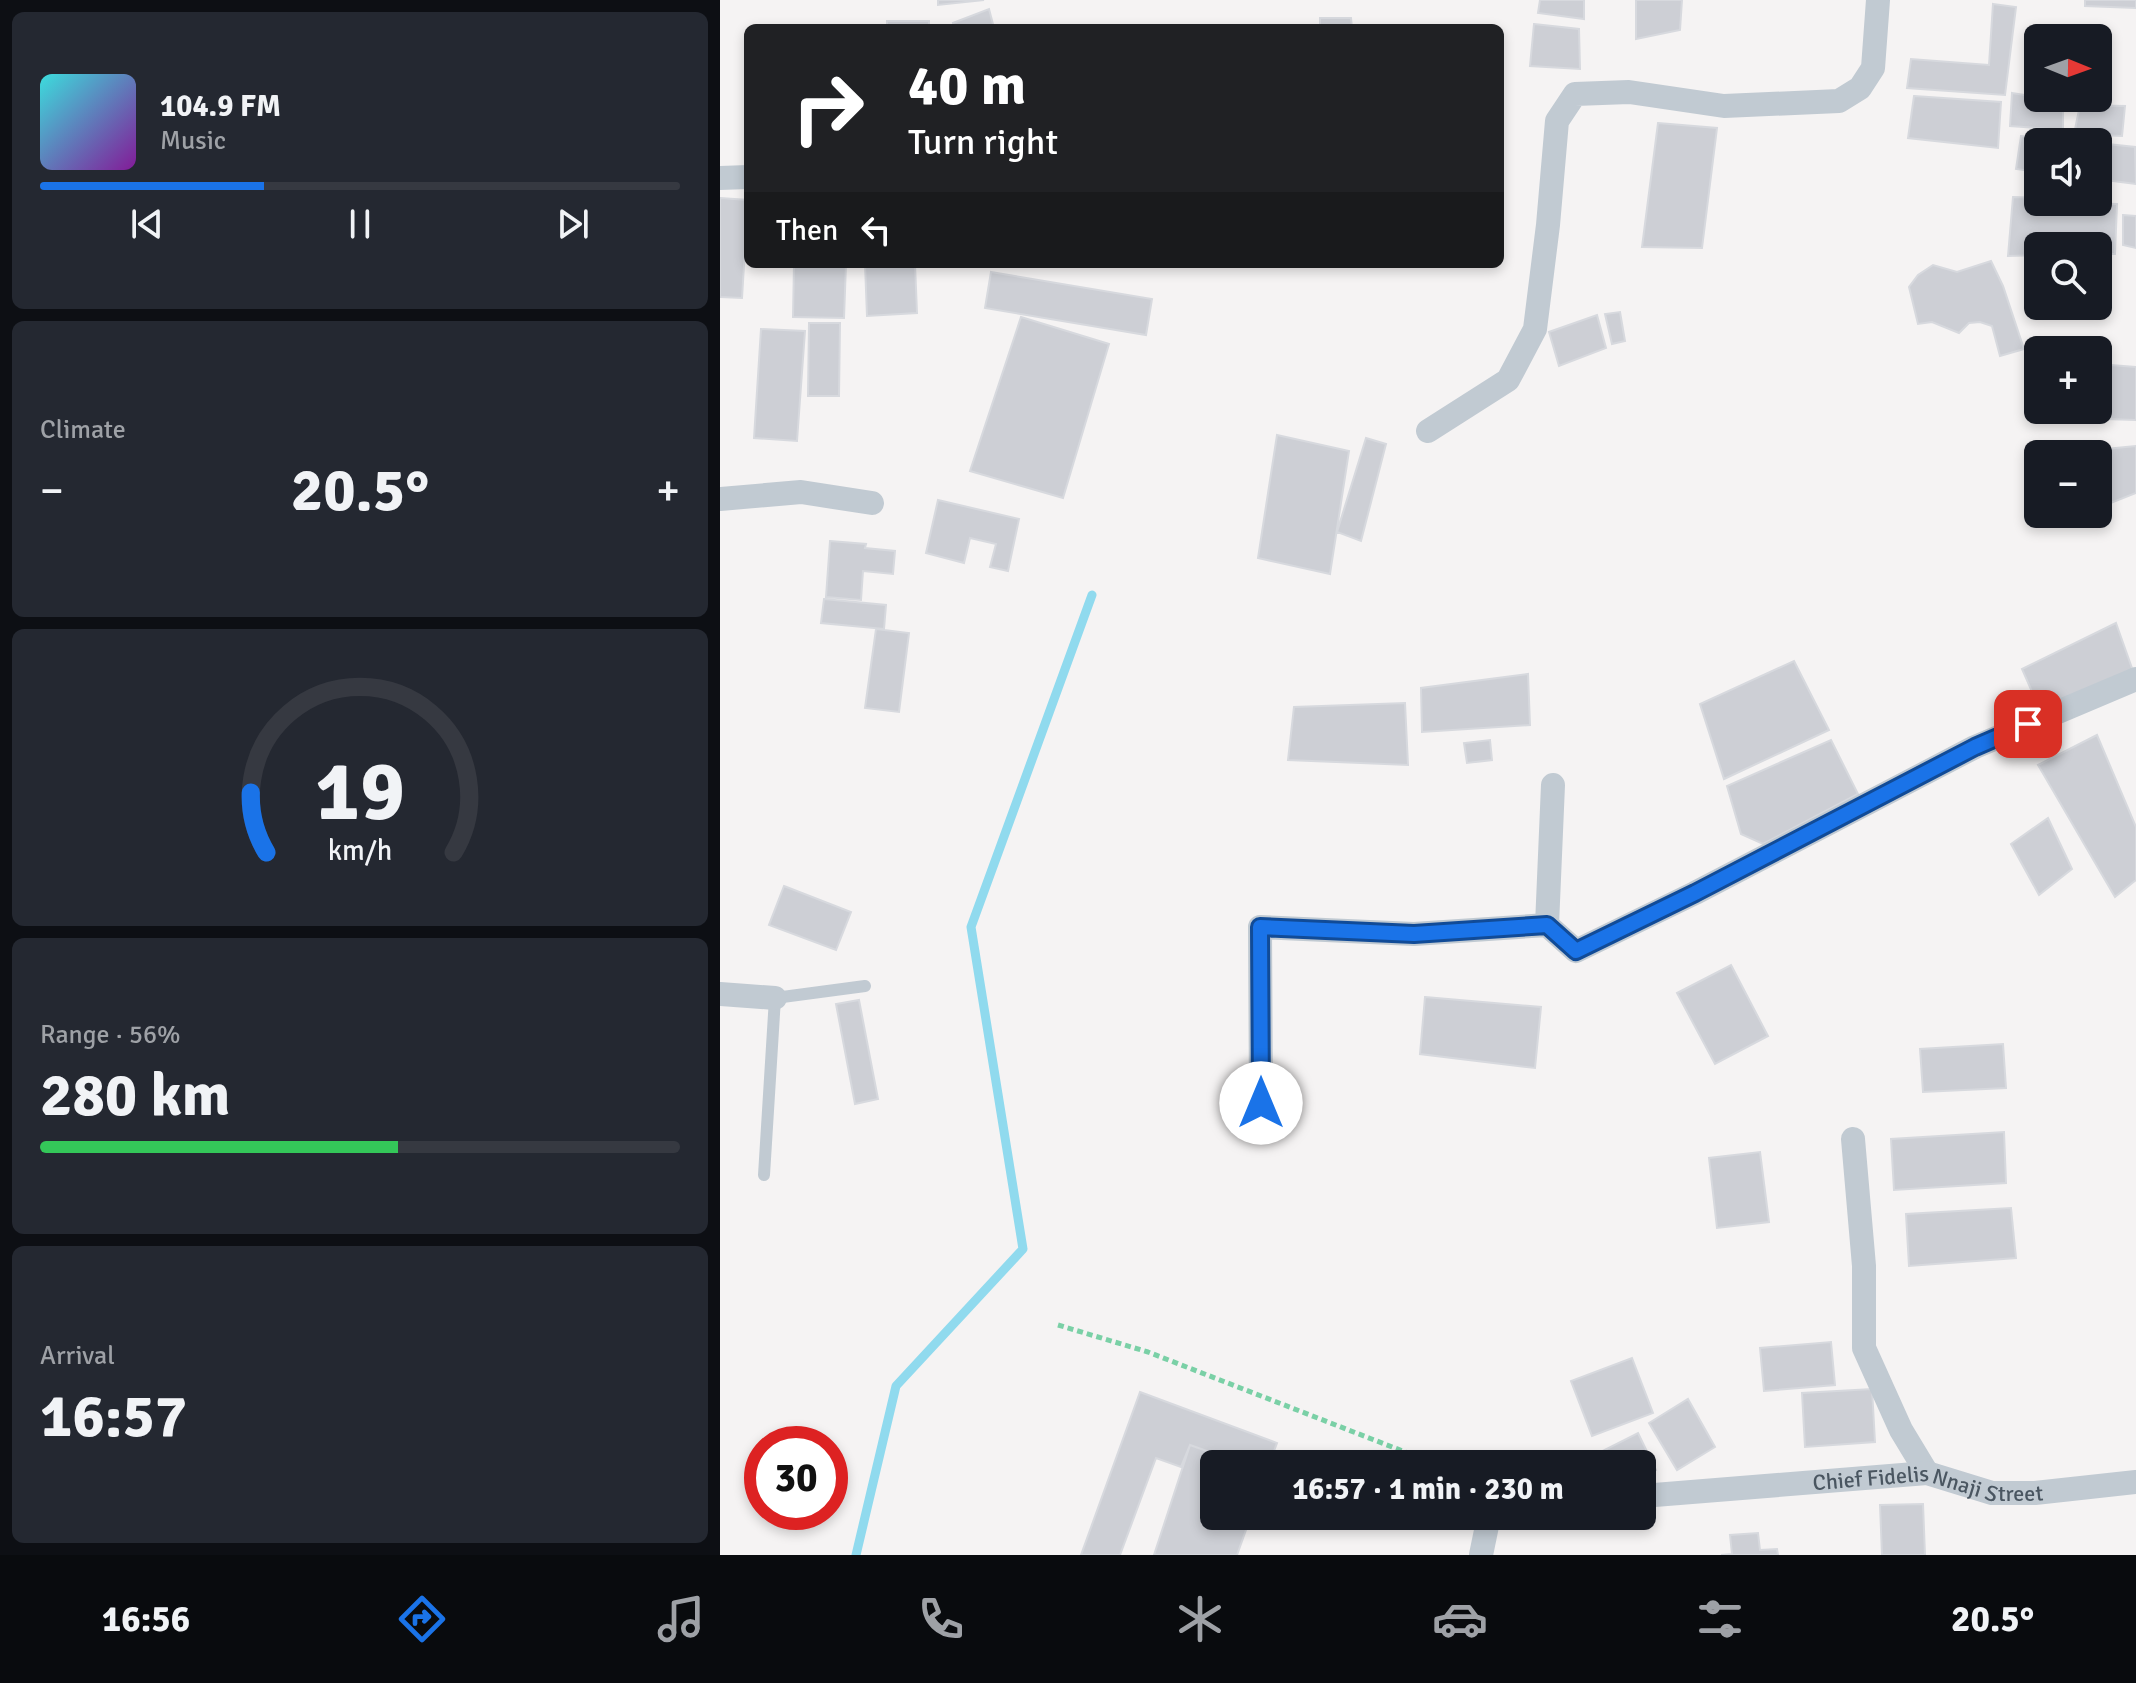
<!DOCTYPE html>
<html lang="en">
<head>
<meta charset="utf-8">
<style>
	:root { --surface:#171b24; --page:#242831; --text:#f1f3f6; --muted:#9ea1a6; --line:#363941; --accent:#1a73e8 }
	body { margin:0; font-family:Signika,sans-serif; background:var(--page); color:var(--text); height:100vh; display:flex; flex-direction:column; font-size:30px; white-space:nowrap }
	* { box-sizing:border-box; margin:0 }
	p { font-size:26px; color:var(--muted) }
	.icon { flex:none; width:44px; height:44px; fill:none; stroke:currentColor; stroke-width:2; stroke-linecap:round; stroke-linejoin:round }
	.map { position:relative; flex:1; overflow:hidden }
	.details { display:flex; flex-direction:column; gap:12px; padding:12px; background:#0d0f14; width:720px }
	.details>* { flex:none }
	.hud { position:absolute; left:24px; top:24px; width:760px; height:244px; border-radius:12px; box-shadow:0 4px 12px #0003; background:#202124; color:#fff; overflow:hidden }
	.needle { width:52px; rotate:91deg }
	.buttons { position:absolute; left:1304px; top:24px; display:grid; gap:16px }
	.buttons a { display:grid; place-items:center; width:88px; height:88px; border-radius:12px; background:var(--surface); box-shadow:0 4px 12px #0003; font-size:40px }
	.speed { position:absolute; left:24px; top:1426px; display:flex; gap:16px; font-size:40px; font-weight:700; text-align:center }
	.speed>* { display:grid; place-content:center; width:104px; height:104px; border-radius:50%; background:var(--surface); box-shadow:0 4px 12px #0003; line-height:1 }
	.speed .limit { border:12px solid #d22; background:#fff; color:#111 }
	.pin { position:absolute; display:grid; place-items:center; width:68px; height:68px; color:#fff; margin:-34px; border-radius:16px; box-shadow:0 4px 12px #0006 }
	.me { position:absolute; width:88px; margin:-44px; rotate:0deg; stroke-linejoin:round; filter:drop-shadow(0 0 6px #0008) }
	.turn { display:flex; align-items:center; gap:28px; height:168px; padding:0 32px; font-size:36px }
	.turn .icon { width:104px; height:104px; stroke-width:2.5 }
	.turn b { display:block; font-size:56px; line-height:68px }
	.then { display:flex; align-items:center; height:76px; padding:0 32px; background:#0003; gap:16px; font-size:30px }
	.big { font-size:60px; font-weight:700; line-height:1.1 }
	.details .tile { flex:1; display:flex; flex-direction:column; justify-content:center; gap:12px; min-width:0; padding:0 28px; border-radius:12px; background:var(--page) }
	.details .dial { align-items:center; gap:0 }
	.dial svg { height:208px; overflow:visible; fill:none; stroke:var(--line); stroke-width:7; stroke-linecap:round; text-anchor:middle }
	.dial text { fill:var(--text); stroke:none }
	.song { display:flex; align-items:center; gap:24px }
	.cover { width:96px; height:96px; border-radius:12px; background:linear-gradient(135deg,hsl(180 70% 55%),hsl(290 70% 35%)) }
	.played { height:8px; border-radius:4px; background:linear-gradient(90deg,var(--accent) 35%,var(--line) 35%) }
	.keys { display:flex; justify-content:space-around; direction:ltr }
	.heat { display:flex; justify-content:space-between; align-items:center; font-size:44px; direction:ltr }
	.charge { height:12px; border-radius:6px; background:linear-gradient(90deg,#34c759 56%,var(--line) 0) }
	.trip { position:absolute; left:480px; top:1450px; width:456px; height:80px; border-radius:12px; background:var(--surface); box-shadow:0 4px 12px #0003; font-weight:700; line-height:80px; text-align:center }
	.tab-bar { display:flex; height:128px; justify-content:space-around; align-items:center; background:#090b0e; color:var(--muted) }
	.tab-bar .icon { width:56px; height:56px }
	.tab-bar .on { color:var(--accent) }
	.tab-bar b { font-size:36px; color:var(--text) }
	main { display:flex; flex:1; min-height:0 }
	.map>svg:first-child { display:block }
	.lines { fill:none; stroke-linecap:round; stroke-linejoin:round }
	.stream { stroke:#90daee; stroke-width:9 }
	.building { fill:#cdcfd5; stroke:#d7d9de; stroke-width:2 }
	.path { stroke:#7ad0a6; stroke-width:5; stroke-dasharray:6 4; stroke-linecap:butt }
	.lane { stroke:#c1cad2; stroke-width:12 }
	.street { stroke:#c1cad2; stroke-width:24 }
	.route-casing { stroke:#114b97; stroke-width:20 }
	.route { stroke:#1a73e8; stroke-width:14 }
	.labels { text-anchor:middle; stroke-width:6; stroke-linejoin:round; paint-order:stroke }
	.street-label { font-size:22px; fill:#4a5661; stroke:#fff }
</style>
</head>
<body>
<main>
<section class="details">
<div class="tile">
<div class="song"><i class="cover"></i><div><b>104.9 FM</b><p>Music</p></div></div>
<div class="played"></div>
<div class="keys"><svg class="icon" aria-label="previous" viewBox="0 0 24 24"><path d="M18 5L8 12l10 7zM5 5v14"/></svg><svg class="icon" aria-label="pause" viewBox="0 0 24 24"><path d="M8 5v14M16 5v14"/></svg><svg class="icon" aria-label="next" viewBox="0 0 24 24"><path d="M6 5l10 7-10 7zM19 5v14"/></svg></div>
</div>
<div class="tile"><p>Climate</p>
<div class="heat"><a>−</a><b class="big">20.5°</b><a>+</a></div>
</div>
<div class="tile dial"><svg viewBox="0 0 100 80">
<path d="M14 69A42 42 0 1 1 86 69"/>
<path d="M14 69A42 42 0 0 1 8 46" stroke="#1a73e8"/>
<text x="50" y="56" font-size="32" font-weight="700">19</text>
<text x="50" y="72" font-size="11">km/h</text>
</svg></div>
<div class="tile"><p>Range · 56%</p><b class="big">280 km</b><div class="charge"></div></div>
<div class="tile"><p>Arrival</p><b class="big">16:57</b></div>
</section>
<div class="map">
<svg width="1416" height="1555" viewBox="0 0 1416 1555">
	<rect width="100%" height="100%" fill="#f5f3f3"/>
	<g class="lines">
		<path class="stream" d="M136,1555L176,1386L303,1249L251,927L372,595"/>
	</g>
	<path class="building" d="M218,0H264L218,5Z
		M820,0H864V19L818,13Z
		M916,0H962L960,30L916,39Z
		M1365,0H1416V8L1365,6Z
		M1273,4L1296,7L1285,95L1187,88L1191,59L1269,65Z
		M269,9L274,28H234L233,23Z
		M600,18H631L632,28H600Z
		M167,21H209V28H167Z
		M814,24L859,29L860,69L810,66Z
		M1292,93L1343,101V130L1290,126Z
		M1194,96L1281,102L1278,148L1188,138Z
		M1360,105L1405,106L1402,136L1354,134Z
		M938,123L997,128L982,248L922,247Z
		M1301,136L1364,142H1318V172L1296,169Z
		M1378,143L1415,147L1416,184L1378,179Z
		M1293,197L1318,198V202L1397,204L1395,254H1378V246H1318V255L1288,256Z
		M0,198L28,200L22,298L0,297Z
		M1403,215L1416,216V248L1403,245Z
		M1271,261L1283,286L1304,349L1280,356L1272,326L1260,322L1249,323L1239,333L1212,322L1198,324L1189,287L1198,275L1213,265L1237,272Z
		M74,264H126L124,318L73,317Z
		M145,264H195L197,313L147,316Z
		M271,272L432,299L426,335L265,308Z
		M900,312L905,341L892,344L885,314Z
		M877,315L886,348L839,366L829,332Z
		M301,317L389,344L343,498L250,471Z
		M89,323H120L119,396H88Z
		M41,329L85,331L77,441L34,438Z
		M1378,364L1416,367V420L1353,418L1354,410H1378Z
		M557,435L629,451L610,574L538,558Z
		M646,438L666,444L641,541L617,532Z
		M1416,446V493L1378,508V454L1344,453Z
		M218,500L299,519L288,571L270,567L276,544L250,538L244,563L206,553Z
		M110,541L146,544L145,548L175,551L173,574L143,571L141,600L106,597Z
		M104,599L166,605L164,629L101,623Z
		M1396,623L1413,671L1321,712L1302,669Z
		M156,629L189,633L179,712L145,708Z
		M1074,661L1109,730L1004,779L980,704Z
		M808,674L810,725L702,732L701,688Z
		M685,703L688,765L568,760L574,707Z
		M1377,735L1416,827V880L1395,897L1318,765Z
		M770,740L772,760L747,763L744,743Z
		M1111,740L1138,794L1043,844L1021,834L1007,786Z
		M1328,818L1352,869L1319,895L1291,844Z
		M64,886L131,912L116,950L49,925Z
		M1011,965L1048,1036L995,1064L957,993Z
		M705,997L821,1007L815,1068L700,1054Z
		M139,1000L158,1099L135,1104L116,1004Z
		M1283,1044L1286,1088L1203,1092L1200,1049Z
		M1284,1132L1286,1183L1174,1190L1171,1139Z
		M1040,1152L1049,1222L997,1228L989,1158Z
		M1291,1208L1296,1258L1189,1266L1186,1214Z
		M1111,1342L1115,1385L1044,1391L1040,1348Z
		M912,1358L933,1413L872,1436L851,1381Z
		M1152,1389L1155,1442L1085,1447L1082,1393Z
		M420,1392L557,1443L549,1464H523L470,1445L461,1467L436,1458L400,1555H361Z
		M968,1399L995,1447L957,1470L929,1423Z
		M918,1433L936,1470L922,1477V1464H857Z
		M470,1445L523,1464H494V1516H531L517,1555H434Z
		M1203,1504L1205,1555H1162L1160,1505Z
		M1038,1533L1040,1550L1057,1549L1058,1555H1001L1012,1554L1010,1535Z"/>
	<g class="lines">
		<path class="path" d="M338,1325L428,1352L716,1464"/>
		<path class="lane" d="M44,1175L55,998L145,986"/>
		<g class="street">
			<path d="M0,178L28,177"/>
			<path d="M708,431L788,380L815,329L828,225L837,121L855,94L909,92L1004,106L1119,101L1140,88L1153,68L1158,0"/>
			<path d="M0,499L81,492L152,503"/>
			<path d="M827,925L833,785"/>
			<path d="M0,994L55,998"/>
			<path d="M541,1103L540,927L694,934L827,925L856,951L975,893L1255,747L1416,679"/>
			<path d="M1133,1139L1144,1266V1348L1181,1430L1207,1473"/>
			<path id="s1" d="M922,1496L1207,1473L1272,1493H1315L1416,1482"/>
			<path d="M761,1555L769,1516"/>
		</g>
	</g>
	<g class="lines">
		<g class="route-casing">
			<path id="route" d="M541,1103L540,927L694,934L827,925L856,951L975,893L1255,747L1308,724"/>
		</g>
		<use href="#route" class="route"/>
	</g>
	<g class="labels">
		<g class="street-label">
			<text dy="8" stroke="none"><textPath href="#s1" startOffset="288">Chief Fidelis Nnaji Street</textPath></text>
		</g>
	</g>
</svg>
<div class="buttons">
<a><svg class="needle" viewBox="-14 -14 28 28"><path d="M0-13l5 13h-10z" fill="#e53935"/><path d="M0 13l5-13h-10z" fill="#9ea1a6"/></svg></a>
<a><svg class="icon" aria-label="sound" viewBox="0 0 24 24"><path d="M4 9h4l5-4v14l-5-4H4zM17 9q2 3 0 6"/></svg></a>
<a><svg class="icon" aria-label="search" viewBox="0 0 24 24"><circle cx="10" cy="10" r="6"/><path d="M15 15l6 6"/></svg></a>
<a>+</a>
<a>−</a>
</div>
<div class="speed"><div class="limit">30</div></div>
<div class="pin" style="left:1308px;top:724px;background:#d93025"><svg class="icon" aria-label="arrive" viewBox="0 0 24 24"><path d="M6 21V4h12l-3 4 3 4H6"/></svg></div>
<svg class="me" style="left:541px;top:1103px" viewBox="-20 -20 40 40"><circle r="19" fill="#fff"/><path d="M0-13L10 11 0 6-10 11z" fill="#1a73e8"/></svg>
<div class="trip">16:57 · 1 min · 230 m</div>
<div class="hud">
<div class="turn"><svg class="icon" aria-label="right" viewBox="0 0 24 24"><path d="M7 20v-9h11M14 6l5 5-5 5"/></svg><div><b>40 m</b>Turn right</div></div>
<div class="then">Then<svg class="icon" aria-label="left" viewBox="0 0 24 24"><path d="M17 20v-9H6M10 6l-5 5 5 5"/></svg></div>
</div>
</div>
</main>
<nav class="tab-bar">
<b>16:56</b>
<svg class="icon on" aria-label="directions" viewBox="0 0 24 24"><path d="M12 3l9 9-9 9-9-9zM9 14v-3h6M13 9l2 2-2 2"/></svg>
<svg class="icon" aria-label="music" viewBox="0 0 24 24"><path d="M9 18V5l10-2v13"/><circle cx="6" cy="18" r="3"/><circle cx="16" cy="16" r="3"/></svg>
<svg class="icon" aria-label="phone" viewBox="0 0 24 24"><path d="M5 4h4l2 5-3 2q2 4 5 5l2-3 5 2v4C11 20 4 13 5 4z"/></svg>
<svg class="icon" aria-label="climate" viewBox="0 0 24 24"><path d="M12 3v18M4 7l16 10M4 17L20 7"/></svg>
<svg class="icon" aria-label="car" viewBox="0 0 24 24"><path d="M5 17H2v-5l4-1 3-4h7l3 4 3 1v5h-3M9 17h6M6 11h13"/><circle cx="7" cy="17" r="2"/><circle cx="17" cy="17" r="2"/></svg>
<svg class="icon" aria-label="filters" viewBox="0 0 24 24"><path d="M4 7h16M4 17h16"/><circle cx="9" cy="7" r="2"/><circle cx="15" cy="17" r="2"/></svg>
<b>20.5°</b>
</nav>
</body>
</html>
